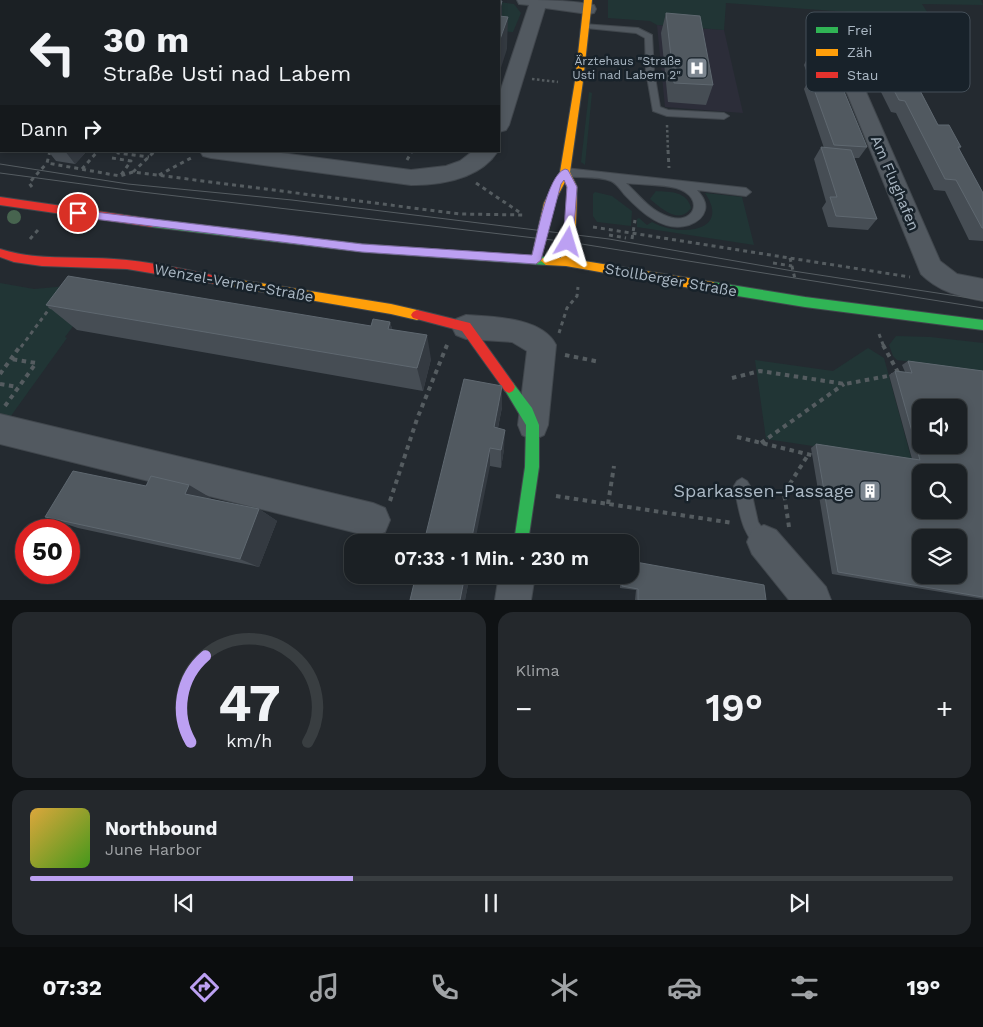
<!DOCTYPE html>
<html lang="de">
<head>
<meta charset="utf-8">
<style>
	:root { --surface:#1b2024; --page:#24282c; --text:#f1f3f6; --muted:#a0a3a6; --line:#393e41; --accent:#bca0f2 }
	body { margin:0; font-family:"Work Sans",sans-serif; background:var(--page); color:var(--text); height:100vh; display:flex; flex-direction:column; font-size:19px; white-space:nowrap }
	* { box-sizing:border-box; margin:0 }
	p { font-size:16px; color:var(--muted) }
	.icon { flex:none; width:28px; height:28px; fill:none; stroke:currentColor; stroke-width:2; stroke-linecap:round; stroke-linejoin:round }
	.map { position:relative; height:600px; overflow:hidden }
	.details { display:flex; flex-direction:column; gap:12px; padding:12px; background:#0f1214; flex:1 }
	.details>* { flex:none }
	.top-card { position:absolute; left:0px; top:0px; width:500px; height:152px; box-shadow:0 2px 8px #0003,0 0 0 1px var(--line); background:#1b2024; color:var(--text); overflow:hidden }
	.controls { position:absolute; left:912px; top:399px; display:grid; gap:10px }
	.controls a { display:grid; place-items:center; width:55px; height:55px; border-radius:10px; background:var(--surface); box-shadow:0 2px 8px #0003,0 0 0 1px var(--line); font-size:25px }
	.speed { position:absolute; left:15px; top:519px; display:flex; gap:10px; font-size:25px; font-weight:700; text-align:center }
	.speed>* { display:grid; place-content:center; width:65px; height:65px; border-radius:50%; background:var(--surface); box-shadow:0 2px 8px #0003,0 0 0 1px var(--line); line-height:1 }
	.speed .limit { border:8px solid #d22; background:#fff; color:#111 }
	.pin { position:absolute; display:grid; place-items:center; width:42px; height:42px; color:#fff; margin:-21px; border:2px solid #fff; border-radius:50%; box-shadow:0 1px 5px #0007 }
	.me { position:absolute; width:55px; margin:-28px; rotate:7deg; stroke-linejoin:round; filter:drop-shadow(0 0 4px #0008) }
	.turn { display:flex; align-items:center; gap:18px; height:105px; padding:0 20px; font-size:22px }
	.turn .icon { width:65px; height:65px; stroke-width:2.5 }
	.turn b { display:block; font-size:35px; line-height:42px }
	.then { display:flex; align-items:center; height:48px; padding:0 20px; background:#0003; gap:10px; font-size:19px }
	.big { font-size:38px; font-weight:600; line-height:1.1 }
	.details .card { flex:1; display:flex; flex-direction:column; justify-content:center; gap:8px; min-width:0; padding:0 18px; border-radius:15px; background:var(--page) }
	.details .dial { align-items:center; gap:0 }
	.dial svg { height:130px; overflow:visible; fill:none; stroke:var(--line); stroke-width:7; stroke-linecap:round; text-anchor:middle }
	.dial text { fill:var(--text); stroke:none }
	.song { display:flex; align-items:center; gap:15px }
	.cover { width:60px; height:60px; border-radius:8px; background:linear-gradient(135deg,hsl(40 70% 55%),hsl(100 70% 35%)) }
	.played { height:5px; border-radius:2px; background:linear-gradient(90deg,var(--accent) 35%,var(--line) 35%) }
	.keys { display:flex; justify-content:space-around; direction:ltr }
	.heat { display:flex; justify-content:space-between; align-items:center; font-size:28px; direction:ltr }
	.details .tiles { flex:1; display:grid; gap:12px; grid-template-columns:1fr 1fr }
	.card:last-child { grid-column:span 2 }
	.trip { position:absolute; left:344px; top:534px; width:295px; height:50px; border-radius:15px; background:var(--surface); box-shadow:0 2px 8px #0003,0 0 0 1px var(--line); font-weight:600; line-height:50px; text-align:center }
	.tab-bar { display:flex; height:80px; justify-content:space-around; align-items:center; background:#0b0d0e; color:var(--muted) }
	.tab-bar .icon { width:35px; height:35px }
	.tab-bar .on { color:var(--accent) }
	.tab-bar b { font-size:22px; color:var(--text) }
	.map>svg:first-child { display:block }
	.medical { fill:#2c2d39 }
	.green { fill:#213535 }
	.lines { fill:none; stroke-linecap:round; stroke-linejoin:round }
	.lane-casing { stroke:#41474d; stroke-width:2 }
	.street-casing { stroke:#41474d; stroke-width:2 }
	.fast-casing { stroke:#41474d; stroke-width:2 }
	.slow-casing { stroke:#41474d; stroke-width:2 }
	.jam-casing { stroke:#41474d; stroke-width:2 }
	.path-far2 { stroke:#555c60; stroke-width:2.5; stroke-dasharray:2.5 2.5; stroke-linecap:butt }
	.path-far1 { stroke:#555c60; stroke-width:3; stroke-dasharray:4 4; stroke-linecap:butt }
	.path { stroke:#555c60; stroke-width:4; stroke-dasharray:4.5 4.5; stroke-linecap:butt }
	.lane { fill:#525960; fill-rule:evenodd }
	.street { fill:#525960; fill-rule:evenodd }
	.fast { fill:#30b455; fill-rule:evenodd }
	.slow { fill:#ff9f0a; fill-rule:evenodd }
	.jam { fill:#e5322d; fill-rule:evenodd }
	.tram { stroke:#565d62; stroke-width:1 }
	.tree { fill:#47644f }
	.wall { fill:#464d54 }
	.shaded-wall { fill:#343a41 }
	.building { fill:#515960; stroke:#5f6870; fill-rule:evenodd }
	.route { fill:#bca0f2; stroke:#7a689d }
	.labels { text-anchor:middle; stroke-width:5; stroke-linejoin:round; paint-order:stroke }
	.far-poi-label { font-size:12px; fill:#abb8c4; stroke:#18222a; text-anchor:end }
	.street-label { font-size:15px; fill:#abb8c4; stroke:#18222a }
	.near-poi-label { font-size:18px; fill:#abb8c4; stroke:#18222a; text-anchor:end }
	.key { fill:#18222a; stroke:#444f58; stroke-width:1 }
	.key-label { font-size:14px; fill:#abb8c4 }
</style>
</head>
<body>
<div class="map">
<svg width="983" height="600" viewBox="0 0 983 600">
	<rect width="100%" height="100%" fill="#242a30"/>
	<path class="medical" d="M657,25L724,30L743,113L665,107Z"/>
	<path class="green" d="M608,0H981L983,5L922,4L931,18L726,3L724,30L657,25L650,21L608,18Z
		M499,2L514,4L521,13L513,32L499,31Z
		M589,92L592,93L585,165L581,162Z
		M656,191C670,192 687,191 691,208C679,225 662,209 650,199Z
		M595,192L612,196L632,211L631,226L597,222L593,216V194Z
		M705,193L742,197L754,245L637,227V219L639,218L647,225L652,222C678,237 732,233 705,193Z
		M0,283L34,289L67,286L100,290L65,337L67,338L8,420L0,419Z
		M896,336L930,337L983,343V372L897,360L893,356L889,345Z
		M868,348L884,358L912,461L766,439L755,360L833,371Z"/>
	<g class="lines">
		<g class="lane-casing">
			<path id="lane" d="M583,24L638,28L652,35L654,71L660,107L668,110L724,113L729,116L724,119L667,116L653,111L646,71L645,38L636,33L586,28L582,26Z
				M565,168L746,188L751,192L746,196L697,190C702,196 707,202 705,210C703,218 697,222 689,225C663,233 641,212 624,194C621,190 616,183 611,181C596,175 577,179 561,175L560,172L561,169ZM626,183C642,185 661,184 676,188C707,197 694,229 664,215C649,209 638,194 626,183Z
				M742,478L747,481L750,486L758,522L772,542L770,548L764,550C741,540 739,507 734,486L737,481Z"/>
		</g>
		<g class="street-casing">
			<path id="street" d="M517,0C543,0 569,0 594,5L596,9L594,13L588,14L545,8L509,125L506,130L499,132V95L529,5L519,4Z
				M836,39L842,40L845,44L940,261L957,274L983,279V301C959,296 939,292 921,274L827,44L830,40Z
				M200,151H266L411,170L446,166L460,161L473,151H498C480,179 441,185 411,185L211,158L203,156Z
				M466,315C493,317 542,317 556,345L548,425L544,435L533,440L522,435L518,425L527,351L512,342L466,339L456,335L452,327L456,319Z
				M0,414L373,503L385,508L390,520L385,532L373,537L0,444Z
				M764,525L776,530L826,587L831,600H789L752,554L747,542L752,530Z
				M499,575H535L531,600H495Z"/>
		</g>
		<g class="fast-casing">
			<path id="fast" d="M152,219L362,244L546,257L551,261L546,265L362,252L152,227L147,223Z
				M713,282L805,297L983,320V330L805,307L713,292L709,290L707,287L709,284Z
				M509,381L513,383L532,408L539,425V467L528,542H514L525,467L526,425L503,387L505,383Z"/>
		</g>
		<g class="slow-casing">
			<path id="slow" d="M584,0H592L583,81L570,172L577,187L576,223L572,259L713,282L717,284L719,287L717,290L713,292L566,266L546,265L541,261L536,264L531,260L544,203L560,172L575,81ZM565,182L567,187L566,223L561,258L546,257L541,259L554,203Z
				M216,276L391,304L417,310L421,312L423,315L421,318L417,320L391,314L216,284L212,283L211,280L212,277Z"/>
		</g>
		<g class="jam-casing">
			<path id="jam" d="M0,197L152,219L157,223L152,227L0,205Z
				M0,249C38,261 75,256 114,259C148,261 182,269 216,276L220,277L221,280L220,283L216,284L127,269L42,266L14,262L0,257Z
				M417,310L470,323L513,383L515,387L513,391L509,393L505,391L462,331L413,318L411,315L413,312Z"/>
		</g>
		<path class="path-far2" d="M161,0L171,1
			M281,0L292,1
			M352,0H363
			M182,1L184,0
			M532,79L558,82
			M667,125L668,151"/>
		<path class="path-far1" d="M668,150L669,168
			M50,151L47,163L120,176L133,172L460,214L523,215
			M119,151L118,153L149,157
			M112,158L131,161L121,175
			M407,160L412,151
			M82,169L98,151
			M133,172L155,151
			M159,175L193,157
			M476,183L522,214
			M32,187L29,183L47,163
			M593,227L910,277
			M609,235L626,238
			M30,239L38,230
			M632,239L635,220
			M790,258L795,279
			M773,263L792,266
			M559,333L567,308L577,296L578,287
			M879,334L884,347
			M21,347L52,305
			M446,347L447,345"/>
		<path class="path" d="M883,345L899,374
			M565,355L600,362
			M0,374L21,345
			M732,378L760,371L845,384L893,375
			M0,384L18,387
			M5,406L36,363L11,359
			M737,437L815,456
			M761,443L844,384
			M556,496L733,523
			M390,501L417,419L447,345
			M608,504L614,466
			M789,527L784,493L808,455"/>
		<use href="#lane" class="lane"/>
		<use href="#street" class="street"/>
		<use href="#fast" class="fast"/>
		<use href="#slow" class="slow"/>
		<use href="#jam" class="jam"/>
		<path class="tram" d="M0,164L128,184L292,200L609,239L793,271L983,300
			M0,173L142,192L569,242L983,308"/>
	</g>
	<circle class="tree" cx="14" cy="217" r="7"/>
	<path class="wall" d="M666,13L713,85L706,105L668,102L661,33Z
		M866,36L916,59L909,69L938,125L961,147L959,149L983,193V241L969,240L945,191L934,190L896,113L891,112L859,48Z
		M809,54L867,147L859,158H854L877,219L868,230L828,227L822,208L826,202L814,159L821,147L824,148L804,89L809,79L804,65Z
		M0,79H1V119H0Z
		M48,151H87L75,164L56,161Z
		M46,305L371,326L390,322L392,329L431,359L423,391L77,330Z
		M908,361L983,371V599L832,574L811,448L816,444L912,459L889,375L895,371L905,372L902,365Z
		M502,386V407L498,428L504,449L501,468L490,466L424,542Z
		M189,485L211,499L259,509L277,521L259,567L78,528L45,517L146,486Z
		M416,575H481L480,581L469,579L465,600H410Z
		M620,575H630L766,600H635L636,590L620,588Z"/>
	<path class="shaded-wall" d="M321,0H340V1H320Z
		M502,1V34L508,17L507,49L499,74V11Z
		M65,151H87L75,164Z
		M390,322L397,347L388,329Z
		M427,335L431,359L423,391L417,368Z
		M502,386V407L494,447V427Z
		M505,430L504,449L501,468V450Z
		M490,448V466L475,542H471Z
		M189,485L211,498L207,506L185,494Z
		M259,509L277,521L259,567L240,559Z
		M465,575H468L469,579L465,600H460Z"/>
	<path class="building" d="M57,0H160L169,1H56Z
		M286,0H321L320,1H285Z
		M474,0H489L502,1L499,11V1H474Z
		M666,13L700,16L713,85L674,83Z
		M499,16L508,17L499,42Z
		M866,36L902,38L906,40L916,59L903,58L938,125H949L961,147H958L983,193V228H982L956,180L945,179L905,101L899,100Z
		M809,54L829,55L867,147L834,145L810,78H819Z
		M0,79H1V106L0,105Z
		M821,147L851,150L877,219L836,216L830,197H837Z
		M68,276L371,326L373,319L390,322L388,329L427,335L417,368L46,305Z
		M908,361L983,371V597L838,572L816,444L920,460L895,371L912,373ZM921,408H959V445H921ZM921,472H959V510H921ZM921,538H959V575H921Z
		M464,379L502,386L494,427L505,430L501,450L490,448L471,542H424Z
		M73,471L146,486L151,476L189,485L185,494L259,509L240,559L45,517Z
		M630,561L764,585L766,600H638V589L622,586V575H630Z
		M416,575H465L460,600H410Z"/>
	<path class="route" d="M565,169L568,170L577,187L573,242L568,246L563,242L567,187L564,180L561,184L541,260L536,264L362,252L78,217L73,213L78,210L362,244L532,255C537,237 547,175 565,169Z"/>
	<defs>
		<g id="hospital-square" transform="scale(1.125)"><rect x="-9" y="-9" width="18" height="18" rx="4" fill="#7c8690" stroke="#18222a"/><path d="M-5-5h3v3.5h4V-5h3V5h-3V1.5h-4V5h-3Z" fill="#fff"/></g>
		<g id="building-square" transform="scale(1.125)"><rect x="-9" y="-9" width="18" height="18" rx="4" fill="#7c8690" stroke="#18222a"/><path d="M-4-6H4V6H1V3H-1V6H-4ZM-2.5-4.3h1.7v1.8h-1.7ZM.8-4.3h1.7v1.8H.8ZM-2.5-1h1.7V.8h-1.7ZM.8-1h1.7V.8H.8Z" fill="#fff"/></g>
	</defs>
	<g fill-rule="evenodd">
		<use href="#hospital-square" x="697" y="68"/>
		<use href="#building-square" x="870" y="491"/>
	</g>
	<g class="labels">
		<g class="far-poi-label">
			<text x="681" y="65">Ärztehaus "Straße<tspan x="681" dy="14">Usti nad Labem 2"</tspan></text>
		</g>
		<g class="street-label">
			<text transform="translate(895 183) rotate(67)" y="5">Am Flughafen</text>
			<text transform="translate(671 280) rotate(10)" y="5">Stollberger Straße</text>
			<text transform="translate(234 283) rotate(10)" y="5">Wenzel-Verner-Straße</text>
		</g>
		<g class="near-poi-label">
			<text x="854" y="497">Sparkassen-Passage</text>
		</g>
	</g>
	<rect x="806" y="12" width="164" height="80" rx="8" class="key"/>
	<rect x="816" y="27" width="22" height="6" fill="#30b455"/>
	<rect x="816" y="49" width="22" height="7" fill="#ff9f0a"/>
	<rect x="816" y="72" width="22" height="6" fill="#e5322d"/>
	<g class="key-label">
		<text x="847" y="35">Frei</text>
		<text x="847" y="57">Zäh</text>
		<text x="847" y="80">Stau</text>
	</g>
</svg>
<div class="controls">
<a><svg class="icon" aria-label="sound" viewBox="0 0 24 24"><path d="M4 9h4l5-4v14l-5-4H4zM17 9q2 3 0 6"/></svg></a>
<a><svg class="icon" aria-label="search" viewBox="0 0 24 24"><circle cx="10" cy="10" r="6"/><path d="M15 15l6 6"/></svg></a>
<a><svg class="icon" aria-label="layers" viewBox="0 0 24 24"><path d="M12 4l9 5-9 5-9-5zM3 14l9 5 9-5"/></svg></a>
</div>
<div class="speed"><div class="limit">50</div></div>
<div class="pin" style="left:78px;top:213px;background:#d93025"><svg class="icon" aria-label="arrive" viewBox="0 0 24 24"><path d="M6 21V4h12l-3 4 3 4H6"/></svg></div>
<svg class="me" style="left:568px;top:242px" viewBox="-20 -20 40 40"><path d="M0-17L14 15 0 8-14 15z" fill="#bca0f2" stroke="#fff" stroke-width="4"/></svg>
<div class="trip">07:33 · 1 Min. · 230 m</div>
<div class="top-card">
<div class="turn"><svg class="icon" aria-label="left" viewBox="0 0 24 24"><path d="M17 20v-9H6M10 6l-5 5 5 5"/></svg><div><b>30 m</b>Straße Usti nad Labem</div></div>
<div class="then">Dann<svg class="icon" aria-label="right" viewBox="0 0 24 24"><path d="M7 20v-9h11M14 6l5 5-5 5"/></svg></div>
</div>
</div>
<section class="details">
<div class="tiles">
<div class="card dial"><svg viewBox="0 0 100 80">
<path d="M14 69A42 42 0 1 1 86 69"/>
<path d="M14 69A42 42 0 0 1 23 16" stroke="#bca0f2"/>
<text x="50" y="56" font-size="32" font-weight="700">47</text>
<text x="50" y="72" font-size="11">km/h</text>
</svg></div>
<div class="card"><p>Klima</p>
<div class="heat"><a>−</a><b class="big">19°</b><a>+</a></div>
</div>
<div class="card">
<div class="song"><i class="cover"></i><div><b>Northbound</b><p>June Harbor</p></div></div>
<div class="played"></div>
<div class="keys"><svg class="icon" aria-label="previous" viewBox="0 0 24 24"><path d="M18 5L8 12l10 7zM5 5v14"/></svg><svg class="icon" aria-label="pause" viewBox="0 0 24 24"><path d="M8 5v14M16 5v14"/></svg><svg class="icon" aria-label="next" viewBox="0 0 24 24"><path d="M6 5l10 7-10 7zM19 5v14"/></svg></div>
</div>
</div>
</section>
<nav class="tab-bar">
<b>07:32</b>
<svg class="icon on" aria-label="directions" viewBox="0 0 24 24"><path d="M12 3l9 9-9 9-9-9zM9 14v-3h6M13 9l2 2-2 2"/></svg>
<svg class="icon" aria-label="music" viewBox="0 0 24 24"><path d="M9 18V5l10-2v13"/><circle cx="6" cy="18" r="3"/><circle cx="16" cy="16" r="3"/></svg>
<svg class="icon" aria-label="phone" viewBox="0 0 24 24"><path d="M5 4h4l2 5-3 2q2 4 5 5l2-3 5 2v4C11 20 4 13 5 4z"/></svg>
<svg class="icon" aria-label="climate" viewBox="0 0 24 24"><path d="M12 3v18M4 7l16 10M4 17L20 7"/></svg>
<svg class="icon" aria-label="car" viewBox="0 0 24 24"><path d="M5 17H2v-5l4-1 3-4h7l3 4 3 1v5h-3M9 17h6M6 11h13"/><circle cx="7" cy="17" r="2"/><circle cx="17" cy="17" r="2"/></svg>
<svg class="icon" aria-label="filters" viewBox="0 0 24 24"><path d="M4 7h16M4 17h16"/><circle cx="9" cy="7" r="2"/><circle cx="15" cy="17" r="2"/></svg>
<b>19°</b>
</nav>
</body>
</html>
